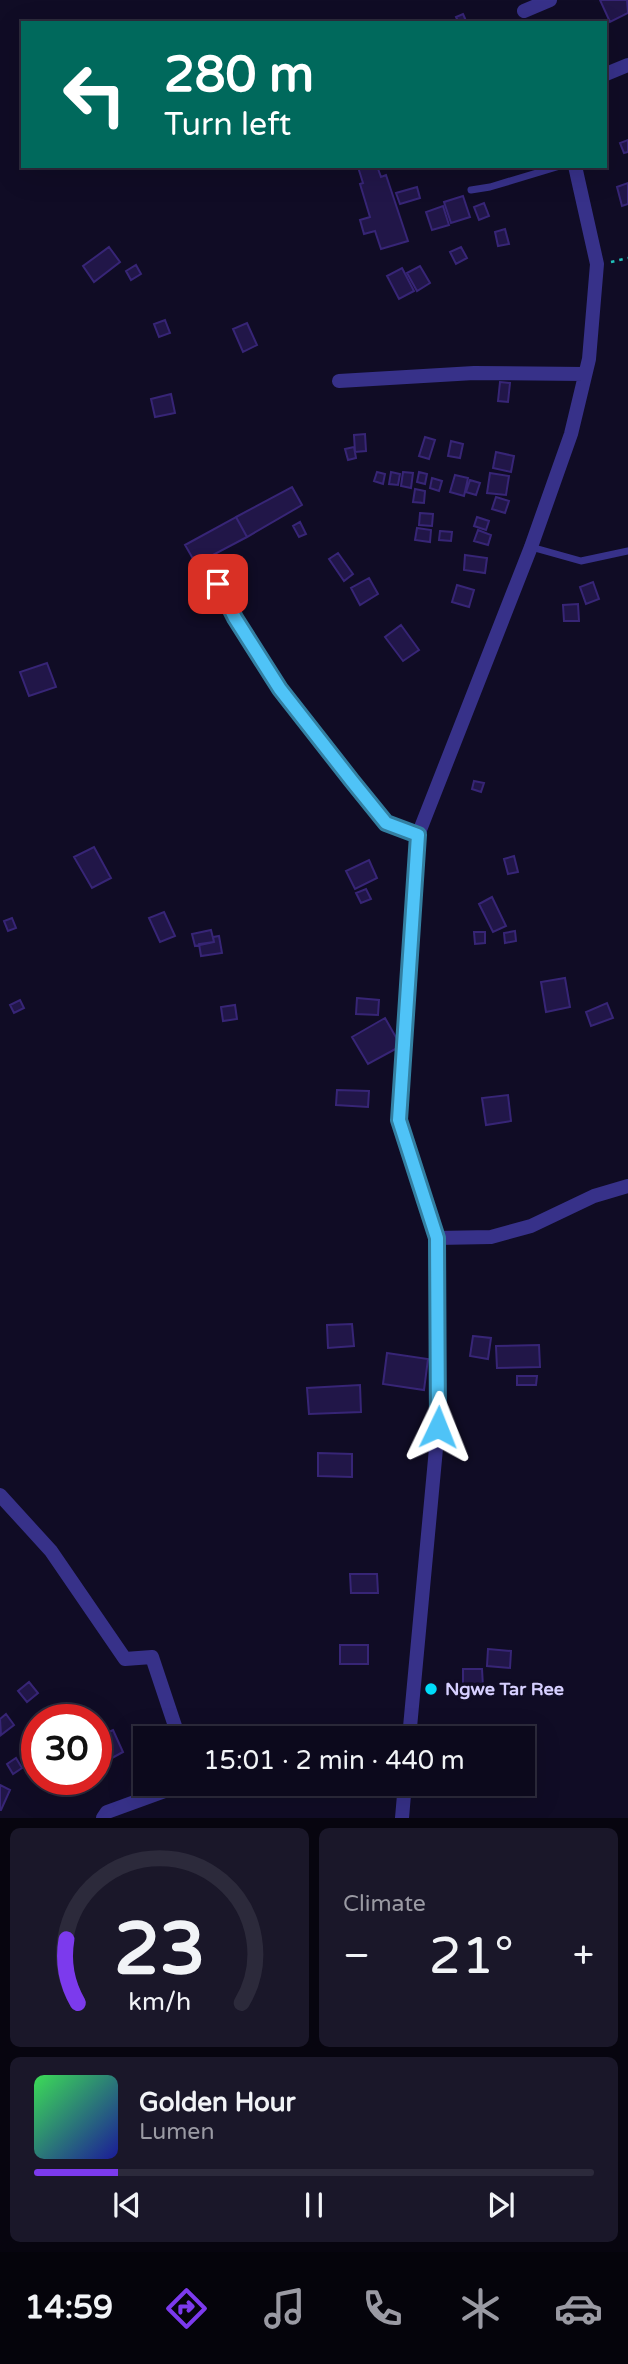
<!DOCTYPE html>
<html lang="en">
<head>
<meta charset="utf-8">
<style>
	:root { --surface:#0c091c; --page:#1a1729; --text:#f1f3f6; --muted:#9a9aa3; --line:#2c2a3b; --accent:#7c3aed }
	body { margin:0; font-family:"Varela Round",sans-serif; background:var(--page); color:var(--text); height:100vh; display:flex; flex-direction:column; font-size:26px; white-space:nowrap }
	* { box-sizing:border-box; margin:0 }
	p { font-size:23px; color:var(--muted) }
	.icon { flex:none; width:38px; height:38px; fill:none; stroke:currentColor; stroke-width:2; stroke-linecap:round; stroke-linejoin:round }
	.map { position:relative; height:1818px; overflow:hidden }
	.details { display:flex; flex-direction:column; gap:10px; padding:10px; background:#07050f; flex:1 }
	.details>* { flex:none }
	.guide { position:absolute; left:21px; top:21px; width:586px; height:147px; border-radius:0px; box-shadow:0 7px 28px #0002,0 0 0 2px var(--line); background:#00695c; color:#fff; overflow:hidden }
	.speed { position:absolute; left:21px; top:1704px; display:flex; gap:14px; font-size:35px; font-weight:700; text-align:center }
	.speed>* { display:grid; place-content:center; width:91px; height:91px; border-radius:50%; background:var(--surface); box-shadow:0 7px 28px #0002,0 0 0 2px var(--line); line-height:1 }
	.speed .limit { border:10px solid #d22; background:#fff; color:#111 }
	.pin { position:absolute; display:grid; place-items:center; width:60px; height:60px; color:#fff; margin:-30px; border-radius:14px; box-shadow:0 4px 10px #0006 }
	.me { position:absolute; width:77px; margin:-38px; rotate:2deg; stroke-linejoin:round; filter:drop-shadow(0 0 5px #0008) }
	.turn { display:flex; align-items:center; gap:24px; height:147px; padding:0 28px; font-size:32px }
	.turn .icon { width:91px; height:91px; stroke-width:2.5 }
	.turn b { display:block; font-size:49px; line-height:60px }
	.big { font-size:52px; font-weight:600; line-height:1.1 }
	.details .card { flex:1; display:flex; flex-direction:column; justify-content:center; gap:10px; min-width:0; padding:0 24px; border-radius:10px; background:var(--page) }
	.details .dial { align-items:center; gap:0 }
	.dial svg { height:182px; overflow:visible; fill:none; stroke:var(--line); stroke-width:7; stroke-linecap:round; text-anchor:middle }
	.dial text { fill:var(--text); stroke:none }
	.song { display:flex; align-items:center; gap:21px }
	.cover { width:84px; height:84px; border-radius:10px; background:linear-gradient(135deg,hsl(130 70% 55%),hsl(240 70% 35%)) }
	.played { height:7px; border-radius:4px; background:linear-gradient(90deg,var(--accent) 15%,var(--line) 15%) }
	.keys { display:flex; justify-content:space-around; direction:ltr }
	.heat { display:flex; justify-content:space-between; align-items:center; font-size:38px; direction:ltr }
	.details .tiles { flex:1; display:grid; gap:10px; grid-template-columns:1fr 1fr }
	.card:last-child { grid-column:span 2 }
	.trip { position:absolute; left:133px; top:1726px; width:402px; height:70px; border-radius:0px; background:var(--surface); box-shadow:0 7px 28px #0002,0 0 0 2px var(--line); font-weight:600; line-height:70px; text-align:center }
	.tabs { display:flex; height:112px; justify-content:space-around; align-items:center; background:#05040b; color:var(--muted) }
	.tabs .icon { width:49px; height:49px }
	.tabs .active { color:var(--accent) }
	.tabs b { font-size:32px; color:var(--text) }
	.map>svg:first-child { display:block }
	.building { fill:#211648; stroke:#372576; stroke-width:2 }
	.lines { fill:none; stroke-linecap:round; stroke-linejoin:round }
	.path { stroke:#21c2bb; stroke-width:2.5; stroke-dasharray:3.5 5; stroke-linecap:butt }
	.service { stroke:#373189; stroke-width:7 }
	.minor { stroke:#373189; stroke-width:14 }
	.route-casing { stroke:#337fa1; stroke-width:18 }
	.route { stroke:#4fc3f7; stroke-width:12 }
	.poi-dot { fill:#00dcfa; stroke:#100c25; stroke-width:2.5 }
	.labels { text-anchor:middle; stroke-width:7; stroke-linejoin:round; paint-order:stroke }
	.poi-label { font-size:18px; font-weight:bold; fill:#d6cfff; stroke:#100c25; text-anchor:start }
</style>
</head>
<body>
<div class="map">
<svg width="628" height="1818" viewBox="0 0 628 1818">
	<rect width="100%" height="100%" fill="#100c25"/>
	<path class="building" d="M600,0H627L628,13L610,22Z
		M463,14L467,23H459L456,17Z
		M628,140V152L624,153L620,143Z
		M377,166L381,177L386,175L408,241L381,249L375,231L364,234L360,220L370,217L360,184L363,183L358,167Z
		M628,183V204L622,206L617,187Z
		M417,187L420,198L400,204L396,193Z
		M463,196L470,217L451,223L444,202Z
		M484,203L489,216L479,220L474,207Z
		M443,206L449,225L432,230L426,212Z
		M505,229L509,244L498,246L495,232Z
		M109,247L120,262L94,282L83,266Z
		M461,247L467,258L456,264L450,252Z
		M136,265L141,274L131,280L126,271Z
		M420,266L430,283L417,291L407,273Z
		M402,268L414,291L399,299L387,276Z
		M165,320L170,333L159,337L154,324Z
		M247,323L257,345L243,352L233,329Z
		M500,382L510,383L508,402L498,401Z
		M171,394L175,413L155,417L151,399Z
		M365,434L366,451L355,452L354,435Z
		M425,437L435,440L429,459L419,456Z
		M451,441L463,444L460,458L448,456Z
		M354,447L356,458L348,460L345,449Z
		M496,452L514,456L511,472L493,468Z
		M377,472L385,474L383,484L374,481Z
		M391,472L400,474L398,485L389,484Z
		M403,472L413,473L411,488L401,486Z
		M419,472L427,474L425,484L417,482Z
		M490,473L509,476L506,495L487,493Z
		M455,475L468,478L464,496L450,492Z
		M432,478L442,481L439,491L430,488Z
		M470,480L480,483L476,495L466,492Z
		M292,487L302,505L247,537L236,517Z
		M415,489L425,491L424,503L413,502Z
		M496,497L509,501L505,513L492,509Z
		M420,513L433,514L432,526L419,525Z
		M236,517L247,537L196,564L185,545Z
		M477,517L489,521L486,530L474,526Z
		M300,522L306,534L299,537L293,526Z
		M417,528L431,530L430,542L415,540Z
		M478,530L491,535L488,545L474,541Z
		M440,531L452,532L451,541L439,540Z
		M338,553L353,574L344,581L329,559Z
		M465,555L487,558L485,573L464,570Z
		M369,578L378,594L360,605L351,588Z
		M593,582L599,599L586,604L580,587Z
		M457,585L474,590L469,607L452,602Z
		M578,604L579,621H564L563,605Z
		M401,625L419,650L403,661L385,637Z
		M47,663L56,687L29,696L20,672Z
		M474,781L484,783L481,792L472,789Z
		M94,847L111,878L92,888L74,857Z
		M514,856L518,872L508,874L504,859Z
		M369,860L377,878L355,889L346,871Z
		M366,889L371,899L361,903L356,893Z
		M492,897L506,926L493,932L479,904Z
		M164,912L175,936L160,942L149,918Z
		M12,918L16,928L8,931L4,921Z
		M211,930L214,942L195,946L192,934Z
		M515,931L516,941L505,943L504,933Z
		M474,932H485V943L475,944Z
		M219,936L222,953L201,956L199,944L214,942L213,937Z
		M565,978L570,1007L546,1012L541,982Z
		M357,998L379,1000L378,1015L356,1014Z
		M20,1000L24,1008L14,1013L10,1005Z
		M607,1003L613,1018L591,1026L586,1012Z
		M235,1005L237,1019L223,1021L221,1007Z
		M385,1018L401,1046L368,1064L352,1037Z
		M337,1090L369,1091L368,1107L336,1105Z
		M508,1095L511,1121L486,1125L482,1098Z
		M352,1324L354,1346L328,1348L327,1325Z
		M473,1336L491,1338L488,1359L470,1356Z
		M539,1345L540,1367L497,1368L496,1346Z
		M387,1353L428,1359L424,1390L383,1384Z
		M517,1376H537L536,1385H517Z
		M360,1385L361,1412L309,1414L307,1388Z
		M318,1453L352,1454V1477L318,1476Z
		M350,1574H377L378,1593H351Z
		M340,1645H368V1664H340Z
		M488,1649L511,1651L510,1668L487,1666Z
		M463,1669H482L483,1687H463Z
		M29,1682L38,1693L27,1702L18,1691Z
		M6,1714L14,1725L1,1735L0,1719Z
		M113,1730L123,1752L112,1758L102,1735Z
		M16,1758L22,1768L13,1774L7,1764Z
		M0,1785L10,1790L1,1810H0Z"/>
	<g class="lines">
		<path class="path" d="M611,262L628,258"/>
		<path class="service" d="M471,190L490,187L560,166
			M531,547L581,561L628,551
			M218,584L235,618L280,689L335,759L386,823L417,835"/>
		<path class="minor" d="M524,11L550,0
			M606,74L628,65
			M339,381L474,373L585,374
			M437,1238L491,1237L531,1226L594,1196L628,1186
			M0,1495L51,1551L125,1659L152,1657L179,1738
			M409,1738L438,1427L439,1369L437,1238L399,1120L418,835L531,547L571,434L589,359L597,264L575,166
			M103,1818L107,1812L187,1783
			M402,1818L405,1783"/>
	</g>
	<g class="lines">
		<g class="route-casing">
			<path id="route" d="M218,584L235,618L280,689L352,781L386,823L418,835L399,1120L437,1238L438,1427"/>
		</g>
		<use href="#route" class="route"/>
	</g>
	<circle class="poi-dot" cx="431" cy="1689" r="7"/>
	<g class="labels">
		<g class="poi-label">
			<text x="445" y="1695">Ngwe Tar Ree</text>
		</g>
	</g>
</svg>
<div class="speed"><div class="limit">30</div></div>
<div class="pin" style="left:218px;top:584px;background:#d93025"><svg class="icon" aria-label="arrive" viewBox="0 0 24 24"><path d="M6 21V4h12l-3 4 3 4H6"/></svg></div>
<svg class="me" style="left:438px;top:1427px" viewBox="-20 -20 40 40"><path d="M0-17L14 15 0 8-14 15z" fill="#4fc3f7" stroke="#fff" stroke-width="4"/></svg>
<div class="trip">15:01 · 2 min · 440 m</div>
<div class="guide">
<div class="turn"><svg class="icon" aria-label="left" viewBox="0 0 24 24"><path d="M17 20v-9H6M10 6l-5 5 5 5"/></svg><div><b>280 m</b>Turn left</div></div>
</div>
</div>
<section class="details">
<div class="tiles">
<div class="card dial"><svg viewBox="0 0 100 80">
<path d="M14 69A42 42 0 1 1 86 69"/>
<path d="M14 69A42 42 0 0 1 9 41" stroke="#7c3aed"/>
<text x="50" y="56" font-size="32" font-weight="700">23</text>
<text x="50" y="72" font-size="11">km/h</text>
</svg></div>
<div class="card"><p>Climate</p>
<div class="heat"><a>−</a><b class="big">21°</b><a>+</a></div>
</div>
<div class="card">
<div class="song"><i class="cover"></i><div><b>Golden Hour</b><p>Lumen</p></div></div>
<div class="played"></div>
<div class="keys"><svg class="icon" aria-label="previous" viewBox="0 0 24 24"><path d="M18 5L8 12l10 7zM5 5v14"/></svg><svg class="icon" aria-label="pause" viewBox="0 0 24 24"><path d="M8 5v14M16 5v14"/></svg><svg class="icon" aria-label="next" viewBox="0 0 24 24"><path d="M6 5l10 7-10 7zM19 5v14"/></svg></div>
</div>
</div>
</section>
<nav class="tabs">
<b>14:59</b>
<svg class="icon active" aria-label="directions" viewBox="0 0 24 24"><path d="M12 3l9 9-9 9-9-9zM9 14v-3h6M13 9l2 2-2 2"/></svg>
<svg class="icon" aria-label="music" viewBox="0 0 24 24"><path d="M9 18V5l10-2v13"/><circle cx="6" cy="18" r="3"/><circle cx="16" cy="16" r="3"/></svg>
<svg class="icon" aria-label="phone" viewBox="0 0 24 24"><path d="M5 4h4l2 5-3 2q2 4 5 5l2-3 5 2v4C11 20 4 13 5 4z"/></svg>
<svg class="icon" aria-label="climate" viewBox="0 0 24 24"><path d="M12 3v18M4 7l16 10M4 17L20 7"/></svg>
<svg class="icon" aria-label="car" viewBox="0 0 24 24"><path d="M5 17H2v-5l4-1 3-4h7l3 4 3 1v5h-3M9 17h6M6 11h13"/><circle cx="7" cy="17" r="2"/><circle cx="17" cy="17" r="2"/></svg>
</nav>
</body>
</html>
